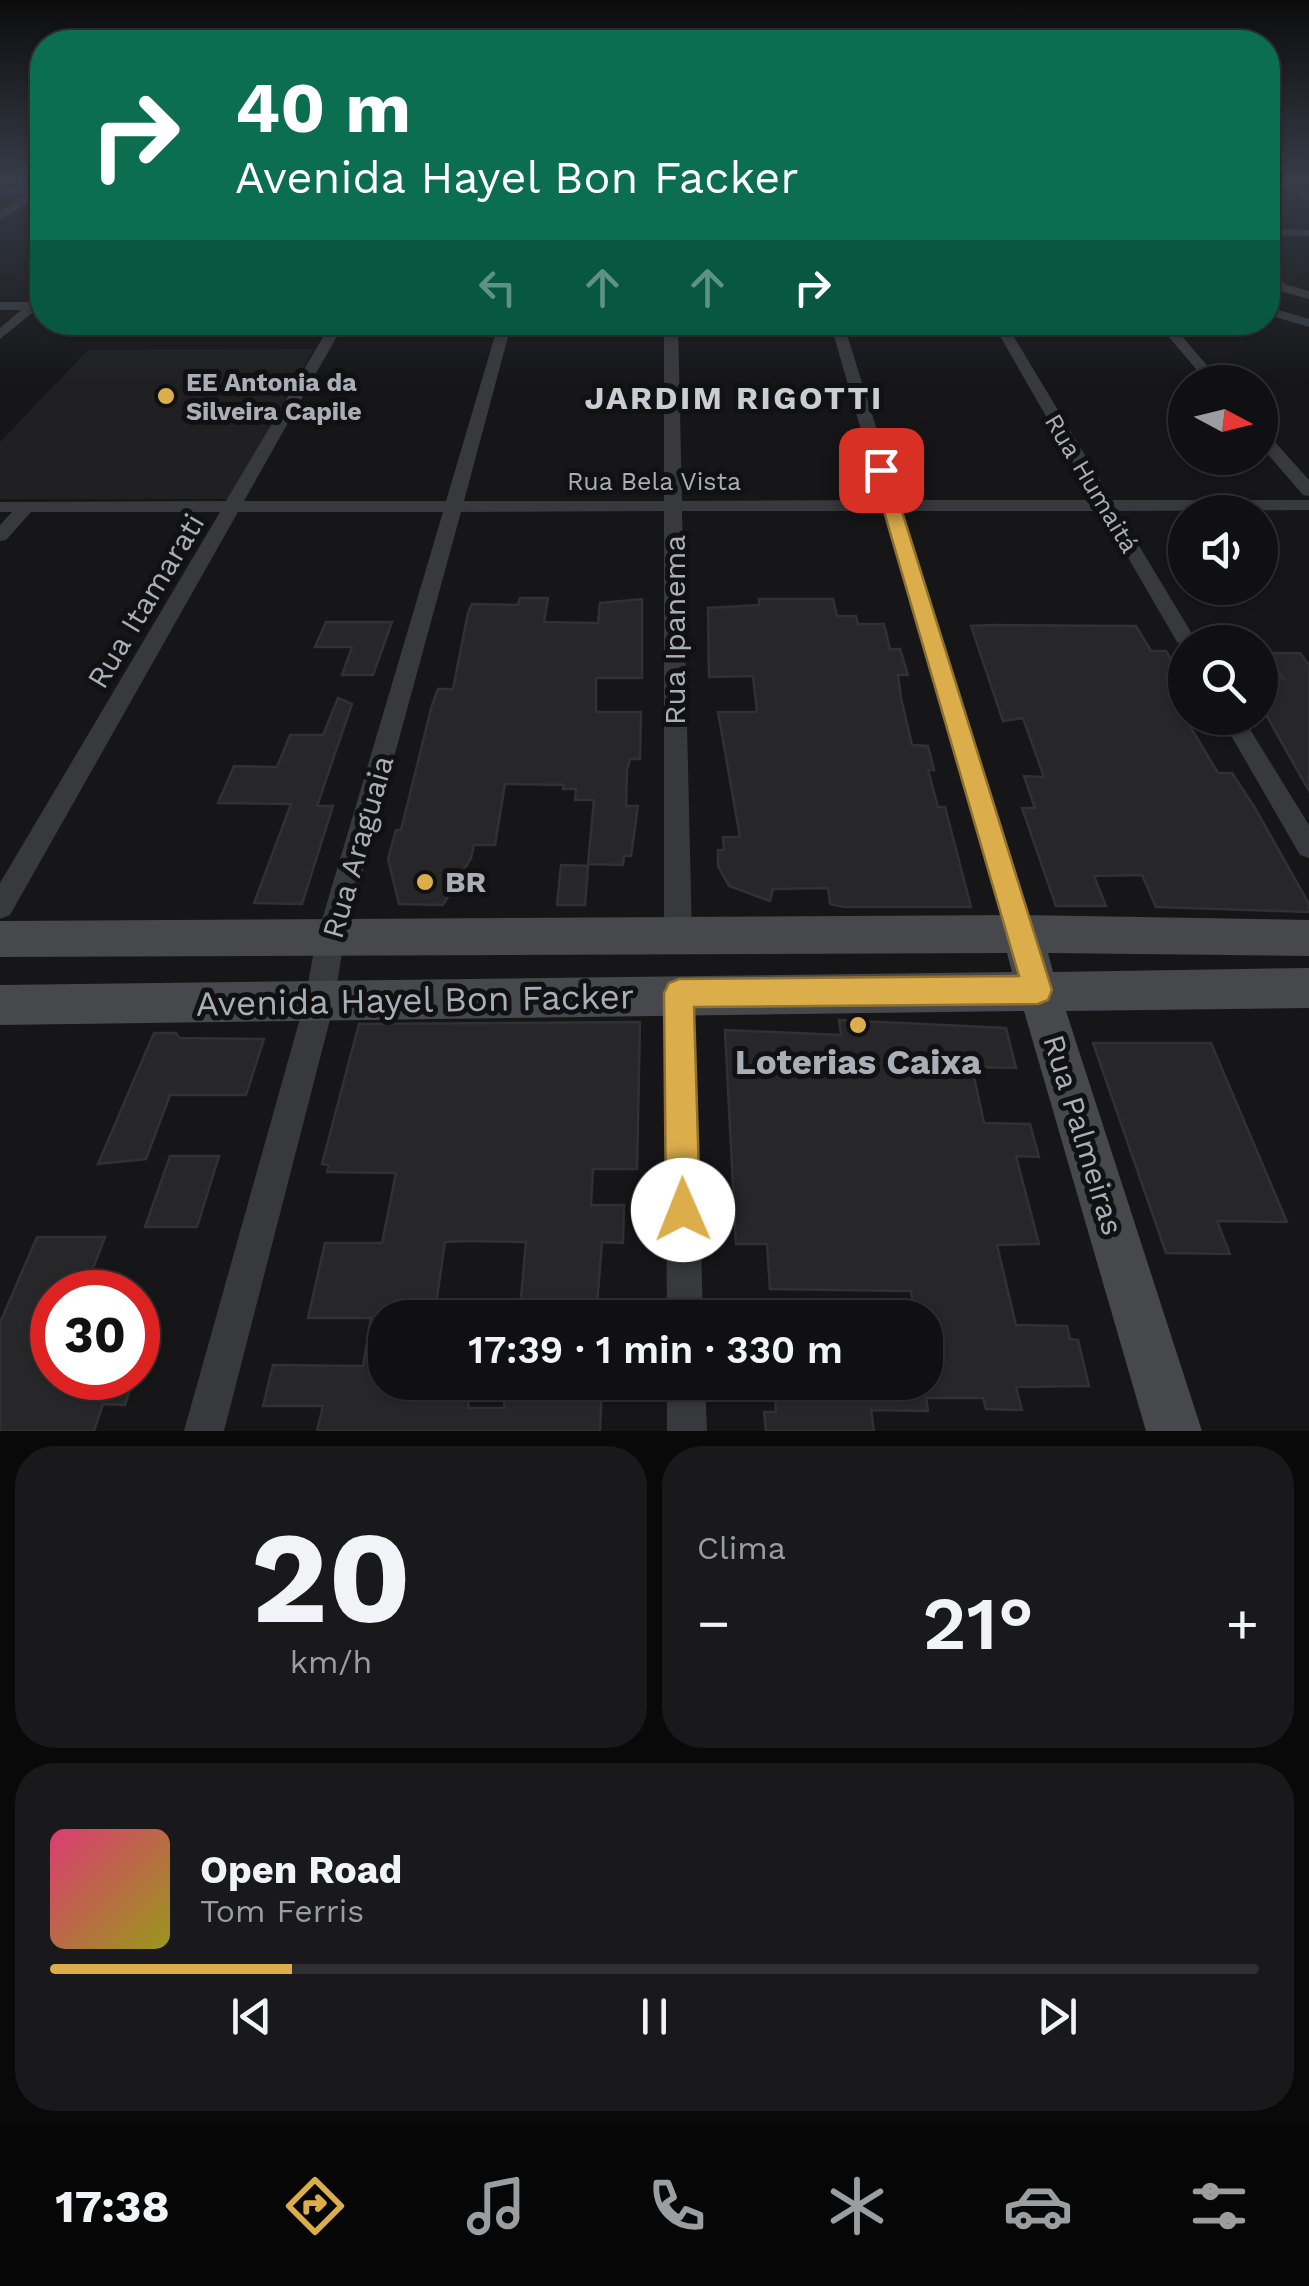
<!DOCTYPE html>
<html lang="pt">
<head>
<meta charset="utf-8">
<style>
	:root { --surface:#101012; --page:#19191b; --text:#f1f3f6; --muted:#9c9d9f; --line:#303032; --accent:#dcae4b }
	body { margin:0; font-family:"Work Sans",sans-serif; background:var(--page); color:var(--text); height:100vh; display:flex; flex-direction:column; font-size:38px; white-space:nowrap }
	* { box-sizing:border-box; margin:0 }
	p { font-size:32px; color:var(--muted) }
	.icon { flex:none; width:55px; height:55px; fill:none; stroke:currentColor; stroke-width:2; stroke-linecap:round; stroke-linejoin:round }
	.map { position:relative; height:1431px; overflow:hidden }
	.panel { display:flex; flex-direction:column; gap:15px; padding:15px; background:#09090a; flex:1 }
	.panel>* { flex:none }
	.top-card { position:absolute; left:30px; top:30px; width:1250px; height:305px; border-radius:40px; box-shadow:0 2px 8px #0004,0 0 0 2px var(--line); background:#0b6e4f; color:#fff; overflow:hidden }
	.needle { width:65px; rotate:97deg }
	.controls { position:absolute; left:1168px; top:365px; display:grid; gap:20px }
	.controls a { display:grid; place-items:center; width:110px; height:110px; border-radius:50%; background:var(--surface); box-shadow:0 2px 8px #0004,0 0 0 2px var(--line); font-size:50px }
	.speed { position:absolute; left:30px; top:1270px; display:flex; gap:20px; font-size:50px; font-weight:700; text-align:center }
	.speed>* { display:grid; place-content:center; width:130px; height:130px; border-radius:50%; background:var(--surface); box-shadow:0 2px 8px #0004,0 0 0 2px var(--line); line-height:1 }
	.speed .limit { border:15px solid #d22; background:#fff; color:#111 }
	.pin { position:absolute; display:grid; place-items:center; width:85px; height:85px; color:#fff; margin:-42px; border-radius:20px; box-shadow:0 5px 15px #0006 }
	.me { position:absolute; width:110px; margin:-55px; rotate:359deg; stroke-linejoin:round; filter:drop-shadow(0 0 8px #0008) }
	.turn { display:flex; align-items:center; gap:35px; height:210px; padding:0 40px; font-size:45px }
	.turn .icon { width:130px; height:130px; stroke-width:2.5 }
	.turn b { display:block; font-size:70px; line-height:85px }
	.lanes { display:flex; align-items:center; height:95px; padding:0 40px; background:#0003; justify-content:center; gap:50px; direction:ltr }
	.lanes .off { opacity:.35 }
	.big { font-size:75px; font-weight:600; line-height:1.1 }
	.panel .tile { flex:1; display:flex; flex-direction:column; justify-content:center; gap:15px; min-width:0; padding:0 35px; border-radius:40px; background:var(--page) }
	.panel .dial { align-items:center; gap:0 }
	.dial b { font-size:130px; line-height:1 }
	.song { display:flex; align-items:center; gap:30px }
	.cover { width:120px; height:120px; border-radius:15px; background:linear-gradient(135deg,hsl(340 70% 55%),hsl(60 70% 35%)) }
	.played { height:10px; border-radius:5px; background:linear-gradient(90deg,var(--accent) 20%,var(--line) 20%) }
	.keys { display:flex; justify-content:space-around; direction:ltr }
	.heat { display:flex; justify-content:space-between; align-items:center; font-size:55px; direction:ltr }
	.panel .tiles { flex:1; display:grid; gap:15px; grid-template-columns:1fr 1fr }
	.tile:last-child { grid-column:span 2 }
	.trip { position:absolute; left:368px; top:1300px; width:575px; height:100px; border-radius:40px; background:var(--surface); box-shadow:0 2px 8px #0004,0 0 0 2px var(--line); font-weight:600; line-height:100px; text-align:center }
	.dock { display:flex; height:160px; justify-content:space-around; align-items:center; background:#060607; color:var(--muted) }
	.dock .icon { width:70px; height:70px }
	.dock .current { color:var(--accent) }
	.dock b { font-size:45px; color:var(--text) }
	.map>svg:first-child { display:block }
	.built { fill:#202022 }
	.building { fill:#272729; stroke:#313134; stroke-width:2.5 }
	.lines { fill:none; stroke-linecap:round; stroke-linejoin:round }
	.street { fill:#38393d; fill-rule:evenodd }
	.secondary { fill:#46484c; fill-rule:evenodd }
	.route { fill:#dcae4b; stroke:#8f7131; stroke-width:2.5 }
	.poi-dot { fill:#dcae4b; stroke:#111113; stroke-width:4 }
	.labels { text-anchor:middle; stroke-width:10; stroke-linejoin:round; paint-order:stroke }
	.far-poi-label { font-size:25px; font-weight:bold; fill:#aaaeb6; stroke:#111113; text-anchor:start }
	.far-street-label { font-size:25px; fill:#aaaeb6; stroke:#111113 }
	.street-label { font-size:30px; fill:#aaaeb6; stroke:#111113 }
	.poi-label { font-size:30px; font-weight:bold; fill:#aaaeb6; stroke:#111113; text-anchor:start }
	.far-district-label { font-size:32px; font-weight:bold; letter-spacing:2.5px; fill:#cbcdd3; stroke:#111113 }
	.near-street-label { font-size:35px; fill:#aaaeb6; stroke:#111113 }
	.near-poi-label { font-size:35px; font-weight:bold; fill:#aaaeb6; stroke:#111113 }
</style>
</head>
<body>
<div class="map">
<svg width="1309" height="1431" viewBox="0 0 1309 1431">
	<rect width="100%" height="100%" fill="#161618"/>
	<path class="built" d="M314,349L229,499H0V442L88,350Z"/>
	<path class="building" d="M520,598H548L544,622L598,623L600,603L642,599V678H596V712H641L640,759H630L627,770L626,806H638L631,856H624L623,865L588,864L594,800H575L576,789H563L564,785L505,784L495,845H474L471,858L443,905L399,904L388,859L396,830H401L432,705L438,689H453L468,613L472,604L518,605Z
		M759,599H833L837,616H856L858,624H884L890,649H900L908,675H898L901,698L912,745L928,746L934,770H928L938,807H945L971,907H844L830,904L828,888L773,889L770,901L729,886L718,866V850H724L723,837H740L718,712H757L753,676L709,677L708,608L759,605Z
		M326,622H392L373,675H342L352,647H315Z
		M993,625L1136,626L1151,651H1166L1181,678L1166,677L1185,718L1218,773H1232L1255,808L1309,904V912L1156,907L1142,875L1094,876L1106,906H1056L1022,808H1035L1024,776L1044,777L1023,718L1003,721L971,626Z
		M1266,653H1300L1309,665V791L1260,704V678H1283Z
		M338,698L352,704L317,806H333L302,904L254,903L291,804L218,803L234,766L277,767L290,735H323Z
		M561,865L588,866L585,905H557Z
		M839,1020L1006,1028L1016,1068L972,1067L984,1123L1030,1124L1039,1157L1016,1156L1039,1244L997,1245L1016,1325L1067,1326L1070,1339L1078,1340L1089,1386L1016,1387L1022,1410L986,1409L983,1398H926L928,1411L871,1410L874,1431H766L764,1412H776L774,1382H923L925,1393V1318H915L911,1291L770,1289L767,1244H736L725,1030L841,1035Z
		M640,1022L637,1169H593L591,1205H624L623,1243L602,1242L596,1318H567L568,1308H520L526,1242L465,1241L445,1242L434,1318H385V1382H471L468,1408H504L506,1382H602L600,1431H317L323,1406H263L273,1365L363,1366L371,1318H308L325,1243H382L396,1173L327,1172L329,1165L322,1164L359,1024Z
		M154,1033H176L179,1038L264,1039L246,1095H170L146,1159L98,1164Z
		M1093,1043H1211L1287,1222L1217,1221L1230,1254L1166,1253Z
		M170,1156H219L197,1227H145Z
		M37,1237H105L84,1292H52V1378H134L125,1405L103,1404L94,1431H0V1323Z"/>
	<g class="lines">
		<path class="street" d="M1276,180H1288L1309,194V202Z
			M42,184V193L0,220V212L27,193H0V187Z
			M1268,229L1309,230V236L1268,235Z
			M1268,270L1287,285L1309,291V299L1279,291L1268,280Z
			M42,294V309L36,310L0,339V328L21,310H0V302H30Z
			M1268,307L1309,319V327L1268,315Z
			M332,322H345L244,501H446L499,322H512L464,501H664V322H678L682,501L881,500L830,322H843L899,500H1094L992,322H1005L1112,500H1309V510L1118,511L1197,642H1185V648L1177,642L1101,511H902L1035,933L1031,942L1021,945L1011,942L1007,933L884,511H682L692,937L688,946L678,949L668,946L664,937V511L461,512L344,940L334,1004L224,1431H184L304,1004L316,940L443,512H238L10,915L0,919V883L220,512H31L6,540L0,541V525L12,512H0V502L226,501Z
			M1156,322H1170L1221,382H1207Z
			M1260,430L1266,432L1309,480V496L1303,495L1260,445Z
			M1221,718H1243L1309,825V858L1300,855Z
			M679,979L689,983L694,993L703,1318H667L664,993L669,983Z
			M667,1382H705L707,1431H667Z"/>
		<path class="secondary" d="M1021,915L1309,920V956L1048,953L1053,972L1309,968V1008L1066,1011L1202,1431H1146L1024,1011L0,1025V985L1012,972L1007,953L0,957V921Z"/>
	</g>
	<linearGradient id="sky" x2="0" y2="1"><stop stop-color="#0c0c0d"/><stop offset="0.47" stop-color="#363c48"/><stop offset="1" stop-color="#363c48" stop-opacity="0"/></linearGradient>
	<rect width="1309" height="381" fill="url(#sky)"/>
	<path class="route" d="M881,465L889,470L1052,990L1048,1000L1038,1004L694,1007L700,1210L695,1222L683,1227L671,1222L666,1210L664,993L669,983L679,979L1019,976L872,470Z"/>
	<g class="poi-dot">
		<circle cx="166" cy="396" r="10"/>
		<circle cx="425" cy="882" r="10"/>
		<circle cx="858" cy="1025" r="10"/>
	</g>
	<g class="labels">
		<g class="far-poi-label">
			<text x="186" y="391">EE Antonia da<tspan x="186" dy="29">Silveira Capile</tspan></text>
		</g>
		<g class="far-street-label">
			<text x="654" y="490">Rua Bela Vista</text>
			<text transform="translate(1092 483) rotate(59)" y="9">Rua Humaitá</text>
		</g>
		<g class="street-label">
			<text transform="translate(146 601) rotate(-59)" y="10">Rua Itamarati</text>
			<text transform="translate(675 630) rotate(-90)" y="10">Rua Ipanema</text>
			<text transform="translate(358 847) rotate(-74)" y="10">Rua Araguaia</text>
			<text transform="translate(1083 1135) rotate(73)" y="10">Rua Palmeiras</text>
		</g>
		<g class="poi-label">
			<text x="445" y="892">BR</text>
		</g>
		<g class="far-district-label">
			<text x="734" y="409">JARDIM RIGOTTI</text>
		</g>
		<g class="near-street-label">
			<text transform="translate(415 1000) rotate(-1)" y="12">Avenida Hayel Bon Facker</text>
		</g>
		<g class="near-poi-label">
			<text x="858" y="1074">Loterias Caixa</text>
		</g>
	</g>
</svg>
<div class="controls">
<a><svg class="needle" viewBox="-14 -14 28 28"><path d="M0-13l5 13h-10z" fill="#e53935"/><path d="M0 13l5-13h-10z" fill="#9c9d9f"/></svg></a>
<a><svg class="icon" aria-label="sound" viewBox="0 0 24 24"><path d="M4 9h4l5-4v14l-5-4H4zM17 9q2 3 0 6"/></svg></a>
<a><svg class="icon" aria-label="search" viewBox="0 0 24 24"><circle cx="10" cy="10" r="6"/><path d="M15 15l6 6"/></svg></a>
</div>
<div class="speed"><div class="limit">30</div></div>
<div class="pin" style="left:881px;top:470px;background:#d93025"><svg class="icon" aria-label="arrive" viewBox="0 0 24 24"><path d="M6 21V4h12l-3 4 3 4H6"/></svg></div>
<svg class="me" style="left:683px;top:1210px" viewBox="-20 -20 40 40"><circle r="19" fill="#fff"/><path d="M0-13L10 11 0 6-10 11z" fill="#dcae4b"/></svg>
<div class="trip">17:39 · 1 min · 330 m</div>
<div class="top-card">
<div class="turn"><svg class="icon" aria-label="right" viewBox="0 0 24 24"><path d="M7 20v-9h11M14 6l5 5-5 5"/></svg><div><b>40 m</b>Avenida Hayel Bon Facker</div></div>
<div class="lanes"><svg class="icon off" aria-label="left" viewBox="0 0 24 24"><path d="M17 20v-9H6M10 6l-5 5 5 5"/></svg><svg class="icon off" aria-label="ahead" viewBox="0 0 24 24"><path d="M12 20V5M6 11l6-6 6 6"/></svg><svg class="icon off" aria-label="ahead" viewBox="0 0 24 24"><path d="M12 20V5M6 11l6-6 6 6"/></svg><svg class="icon" aria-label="right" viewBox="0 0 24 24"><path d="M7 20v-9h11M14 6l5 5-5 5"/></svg></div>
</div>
</div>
<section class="panel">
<div class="tiles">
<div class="tile dial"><b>20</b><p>km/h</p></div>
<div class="tile"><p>Clima</p>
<div class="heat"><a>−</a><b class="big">21°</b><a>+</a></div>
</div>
<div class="tile">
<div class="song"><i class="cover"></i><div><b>Open Road</b><p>Tom Ferris</p></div></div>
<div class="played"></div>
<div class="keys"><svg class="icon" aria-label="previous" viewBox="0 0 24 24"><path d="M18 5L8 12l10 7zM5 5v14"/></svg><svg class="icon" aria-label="pause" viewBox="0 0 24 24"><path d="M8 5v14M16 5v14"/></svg><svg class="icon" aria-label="next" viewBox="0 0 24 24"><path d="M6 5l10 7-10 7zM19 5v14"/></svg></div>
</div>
</div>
</section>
<nav class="dock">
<b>17:38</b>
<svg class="icon current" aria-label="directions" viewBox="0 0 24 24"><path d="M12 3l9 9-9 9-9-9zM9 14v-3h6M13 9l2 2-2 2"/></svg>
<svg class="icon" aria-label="music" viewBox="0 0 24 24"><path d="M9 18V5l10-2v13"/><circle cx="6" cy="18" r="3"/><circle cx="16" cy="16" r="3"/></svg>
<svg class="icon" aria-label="phone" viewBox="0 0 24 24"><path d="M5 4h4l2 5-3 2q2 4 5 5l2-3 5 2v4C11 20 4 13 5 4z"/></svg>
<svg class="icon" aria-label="climate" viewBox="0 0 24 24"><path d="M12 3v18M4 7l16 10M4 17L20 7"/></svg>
<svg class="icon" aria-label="car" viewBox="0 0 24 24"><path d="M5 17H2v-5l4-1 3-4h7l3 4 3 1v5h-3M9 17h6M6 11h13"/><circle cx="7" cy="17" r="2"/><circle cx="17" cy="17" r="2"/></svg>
<svg class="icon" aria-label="filters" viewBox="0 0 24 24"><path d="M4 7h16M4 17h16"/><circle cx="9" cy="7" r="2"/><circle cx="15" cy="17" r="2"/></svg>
</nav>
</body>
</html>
